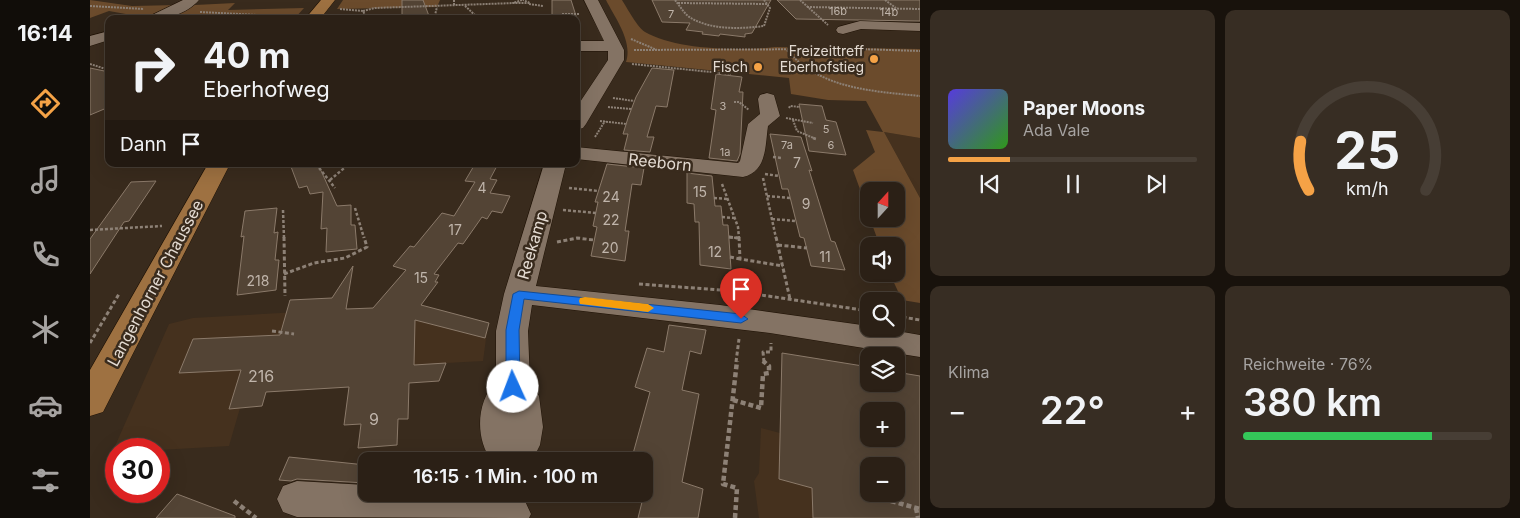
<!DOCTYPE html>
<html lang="de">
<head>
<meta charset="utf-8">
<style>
	:root { --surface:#2b2016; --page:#372d23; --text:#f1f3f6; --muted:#a6a3a1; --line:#473e35; --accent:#f5a246 }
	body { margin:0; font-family:Inter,sans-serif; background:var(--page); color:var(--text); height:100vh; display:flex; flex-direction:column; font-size:19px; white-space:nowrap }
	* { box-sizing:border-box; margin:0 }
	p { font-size:16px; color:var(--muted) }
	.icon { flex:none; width:28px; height:28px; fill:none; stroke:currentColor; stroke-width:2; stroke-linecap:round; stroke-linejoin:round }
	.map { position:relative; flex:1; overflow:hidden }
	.side { display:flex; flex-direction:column; gap:10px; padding:10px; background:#18120c; width:600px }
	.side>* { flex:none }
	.banner { position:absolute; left:15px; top:15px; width:475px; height:152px; border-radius:10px; box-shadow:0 5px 20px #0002,0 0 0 1px var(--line); background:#2b2016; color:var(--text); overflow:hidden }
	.needle { width:32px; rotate:21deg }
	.buttons { position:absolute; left:770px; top:182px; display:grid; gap:10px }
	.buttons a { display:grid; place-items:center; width:45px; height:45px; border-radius:10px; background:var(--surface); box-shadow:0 5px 20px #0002,0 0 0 1px var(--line); font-size:25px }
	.speed { position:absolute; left:15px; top:438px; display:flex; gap:10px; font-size:25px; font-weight:700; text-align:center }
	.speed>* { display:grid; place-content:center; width:65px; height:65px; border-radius:50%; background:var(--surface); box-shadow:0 5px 20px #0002,0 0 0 1px var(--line); line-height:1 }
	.speed .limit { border:8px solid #d22; background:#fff; color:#111 }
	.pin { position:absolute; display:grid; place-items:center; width:42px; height:42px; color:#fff; margin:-51px -21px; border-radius:50% 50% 50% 0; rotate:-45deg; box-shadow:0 0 5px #0007 }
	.pin .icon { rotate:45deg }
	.me { position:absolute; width:55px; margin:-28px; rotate:358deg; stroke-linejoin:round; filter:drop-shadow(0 0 4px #0008) }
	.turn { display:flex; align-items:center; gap:18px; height:105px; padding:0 15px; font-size:22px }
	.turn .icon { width:65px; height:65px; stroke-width:2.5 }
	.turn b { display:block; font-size:35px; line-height:42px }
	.then { display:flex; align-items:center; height:48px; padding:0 15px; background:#0003; gap:10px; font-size:19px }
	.big { font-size:38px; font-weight:600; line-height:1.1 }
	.side .card { flex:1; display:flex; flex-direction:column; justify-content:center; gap:8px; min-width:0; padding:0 18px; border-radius:10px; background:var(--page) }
	.side .dial { align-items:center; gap:0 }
	.dial svg { height:130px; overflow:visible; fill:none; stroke:var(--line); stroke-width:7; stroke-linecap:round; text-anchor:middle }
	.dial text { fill:var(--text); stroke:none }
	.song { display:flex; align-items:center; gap:15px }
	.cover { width:60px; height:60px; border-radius:8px; background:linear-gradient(135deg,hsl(250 70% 55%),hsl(110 70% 35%)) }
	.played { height:5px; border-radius:2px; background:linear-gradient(90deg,var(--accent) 25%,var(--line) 25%) }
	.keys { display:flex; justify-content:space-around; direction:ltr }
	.heat { display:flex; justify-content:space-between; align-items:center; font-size:28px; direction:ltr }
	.charge { height:8px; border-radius:4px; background:linear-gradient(90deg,#34c759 76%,var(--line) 0) }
	.side .tiles { flex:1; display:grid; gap:10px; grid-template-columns:repeat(2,1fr) }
	.trip { position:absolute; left:268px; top:452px; width:295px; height:50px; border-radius:10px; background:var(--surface); box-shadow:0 5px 20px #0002,0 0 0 1px var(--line); font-weight:600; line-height:50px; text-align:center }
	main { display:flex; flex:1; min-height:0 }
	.tab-bar { display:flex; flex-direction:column; width:90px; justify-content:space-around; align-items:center; background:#110d09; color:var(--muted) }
	.tab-bar .icon { width:35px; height:35px }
	.tab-bar .on { color:var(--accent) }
	.tab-bar b { font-size:22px; color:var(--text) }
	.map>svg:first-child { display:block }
	.built { fill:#45311e; fill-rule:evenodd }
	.green { fill:#6b4b2c }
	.building { fill:#534435; stroke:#8b7a6a; fill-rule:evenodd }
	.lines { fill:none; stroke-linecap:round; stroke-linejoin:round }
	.minor-casing { stroke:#201306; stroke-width:1 }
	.major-casing { stroke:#201306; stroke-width:1 }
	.path-far3 { stroke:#8d8176; stroke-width:2; stroke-dasharray:2 1; stroke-linecap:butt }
	.path-far2 { stroke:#8d8176; stroke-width:2.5; stroke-dasharray:3 2; stroke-linecap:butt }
	.path-far1 { stroke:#8d8176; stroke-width:3; stroke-dasharray:4 2.5; stroke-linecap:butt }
	.path { stroke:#8d8176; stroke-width:4.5; stroke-dasharray:5 3; stroke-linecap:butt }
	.minor { fill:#847364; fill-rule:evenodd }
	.major { fill:#9e7141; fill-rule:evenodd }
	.route { fill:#1a73e8; stroke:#114b97 }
	.slow { fill:#f59e0b }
	.poi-dot { fill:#f5a246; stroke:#392b1d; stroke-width:2 }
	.labels { text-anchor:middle; stroke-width:5; stroke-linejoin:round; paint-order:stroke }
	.far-number-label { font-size:11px; fill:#c0b5ab }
	.far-poi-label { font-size:14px; fill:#e4dbd2; stroke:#392b1d; text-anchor:end }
	.number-label { font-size:14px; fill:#c0b5ab }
	.street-label { font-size:16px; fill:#e4dbd2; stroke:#392b1d }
	.near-number-label { font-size:16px; fill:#c0b5ab }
</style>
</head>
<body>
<main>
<nav class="tab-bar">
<b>16:14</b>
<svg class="icon on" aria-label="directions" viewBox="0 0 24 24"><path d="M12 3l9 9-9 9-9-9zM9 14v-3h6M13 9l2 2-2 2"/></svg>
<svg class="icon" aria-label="music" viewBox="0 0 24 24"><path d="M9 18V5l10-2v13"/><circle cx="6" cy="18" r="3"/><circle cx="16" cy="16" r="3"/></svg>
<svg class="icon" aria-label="phone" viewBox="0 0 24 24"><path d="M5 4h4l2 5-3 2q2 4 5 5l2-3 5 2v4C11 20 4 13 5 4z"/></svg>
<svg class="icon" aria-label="climate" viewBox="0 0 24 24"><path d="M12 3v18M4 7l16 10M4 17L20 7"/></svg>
<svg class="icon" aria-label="car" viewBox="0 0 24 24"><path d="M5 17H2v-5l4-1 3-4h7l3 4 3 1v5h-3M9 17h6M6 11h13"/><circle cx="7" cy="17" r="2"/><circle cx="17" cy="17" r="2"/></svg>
<svg class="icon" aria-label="filters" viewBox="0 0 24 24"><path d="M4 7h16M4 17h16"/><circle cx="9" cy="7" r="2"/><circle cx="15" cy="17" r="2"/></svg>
</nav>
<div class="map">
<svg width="830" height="518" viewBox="0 0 830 518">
	<rect width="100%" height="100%" fill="#392b1d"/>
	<path class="built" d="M794,132L830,138V198Z
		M331,305L398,324L393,361L356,363L349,381L176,392L172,406L150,408L139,446L69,450L26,449V453H22L79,324L103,318Z
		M671,428L830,470V518H669L664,481L669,473ZM779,466H806V494H779Z"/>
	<path class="green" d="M0,0L42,6L88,5L58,18L19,11L0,18Z
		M253,0H350L347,7L247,9Z
		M516,0H532C537,8 548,28 555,32C586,50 650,51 685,47L830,49V138L794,132L830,198V303L812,300L800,274H806V246H790L780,219H806V191H779V214L763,170L785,152L776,130L793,132L776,101L738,100L701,94L699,78L536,62C543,41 525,18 516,0Z
		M145,3L138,10L214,8L204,19H114L85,15L105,5Z"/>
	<path class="building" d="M312,0H333L339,16L328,19H312Z
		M462,0H481L487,19H462Z
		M562,0H681L662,33L655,34V37L630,34L629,36L612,34L613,32L596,30L600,23L572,22Z
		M687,0H830V21L706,19Z
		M0,68L19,72V107L0,115Z
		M562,68L584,70L577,107L566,106L557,137H564L560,152L534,150L538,134H533L538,118L546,97Z
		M626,74L652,77L649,92H653L650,154L647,161L619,158L626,110L621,109Z
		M709,104L732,106L736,120L746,122L756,155L719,151Z
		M680,134L711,137L722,171L719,170L741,241L745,242L755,270L721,266L714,238L710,237L698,189H692Z
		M200,164H228L247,206L261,205V225H265L267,249L236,252L237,228L231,229L233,192L220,194L217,186L209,188Z
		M385,164H408L400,179L407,180L400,193L420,196L412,213L402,211L397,219L392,217L373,244L368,243L344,274L349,275L345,282H348L331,305L399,323L395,338L325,320L324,365L356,363L349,381L319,383L318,419H308L307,445L268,448L271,424L254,425L259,387L176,392L172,406L139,409L151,370L89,373L103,339L190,335L200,300L242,298L263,266L256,309L283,308L316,270L303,266L320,246L324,247L352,213L364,216L385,182L375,181Z
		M517,164L554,168L551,185L542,184L535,231H539L535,261L501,256L507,227L503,226L508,202H505Z
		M597,173L622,176L625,206H631L633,225H638L641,269L610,265L609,222H605L604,204L597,203Z
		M66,181L39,221L34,222L0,274V239L41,182Z
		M187,208L184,233L188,232L185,260H189L186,290L147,295L154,236L151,237L155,211Z
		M579,325L616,330L611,354L600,351L592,390L609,394L592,482L613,489L608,518H548L554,494V461H541L560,392L545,387L557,348L574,352Z
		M692,353L779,367V384H806V372L830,376V518H723L722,488L689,479ZM779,411H806V439H779ZM779,466H806V494H779Z
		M199,457L276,465V483L207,479L201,481L189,480Z
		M87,494L145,516V518H66Z"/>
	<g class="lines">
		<g class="minor-casing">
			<path id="minor" d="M93,0H109C96,15 76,19 58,19L60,16Z
				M494,0H508L534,50V60L496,124L493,128L486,130V108L518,60V51H486V41H514Z
				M770,21L830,23V31L771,29L753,34L748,33L746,30L748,27Z
				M19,31V40L0,46V36Z
				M677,93L684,95L690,116L678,126C675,147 677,171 653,177L486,159V147L648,163L650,161L658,124L670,114L668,99L670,95Z
				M454,164H476L446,286L630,305L779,326V329H796L830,335V357L680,333L442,305L438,331L440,383L449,396L453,427L450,445L442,461H402C385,440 386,401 406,382V331L414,294Z
				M207,481L276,485V494L420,495L435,501L441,514L439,518L207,517L193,512L187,499L193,486Z"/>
		</g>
		<g class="major-casing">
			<path id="major" d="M231,0H245L230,19H215Z
				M118,164H140L13,412L0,416V370Z"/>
		</g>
		<path class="path-far3" d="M364,0V5
			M432,0L423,3H440L433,0
			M585,0C590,6 594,14 601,18C621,30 651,29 674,26L680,8L674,0
			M710,0L738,25
			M795,0L806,8
			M588,3L677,4
			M439,4L453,6
			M0,6L54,9
			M375,6L386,16H417
			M717,7L830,9
			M250,9L273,11L275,15L262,19
			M273,11L285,8L424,3
			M110,12L207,17
			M472,14H490
			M344,19L347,7
			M541,39L567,50
			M544,50L768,49L830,51
			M697,50C730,89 782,91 830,96
			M0,64L19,70
			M542,64L641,74
			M523,98L544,101
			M644,102H649L659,110
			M518,107L541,109
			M699,108L700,106L710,107
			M696,118L723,123
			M703,120L707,131L726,139
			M510,121L537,124
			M505,137L515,121"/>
		<path class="path-far2" d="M723,138L726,139
			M683,157L692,158
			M226,164L245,188
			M675,174L689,176
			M673,178L686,238
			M240,180L259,164
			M632,184L648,227L649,238
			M479,188L508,191
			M677,196L700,198
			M624,198L638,199
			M265,208L274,238
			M193,210L194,238
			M473,210L506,213
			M632,217L644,218
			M682,219L706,221
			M0,230L72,226
			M639,237L647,238"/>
		<path class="path-far1" d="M194,237L195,296
			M639,237L649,238
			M649,237L650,259L693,266
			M686,237L700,299
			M467,242L487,238L504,240
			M688,245L717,248
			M640,257L650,259
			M194,274L224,263L255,258L277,247L274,237
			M549,284L644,291L779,311
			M806,316L830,320
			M182,331L204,334
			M0,343L29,294
			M646,362L649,339
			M674,362L673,352H681V343"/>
		<path class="path" d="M643,400L671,408L673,374L679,373V366L673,361
			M144,501L166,518
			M801,501L830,509
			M826,508L828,518
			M645,518L647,488L633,484L647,361"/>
		<use href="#minor" class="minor"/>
		<use href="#major" class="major"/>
	</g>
	<path class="route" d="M429,291L651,314L658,319L651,323L434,299L429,330L430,387L428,391L423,392L418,391L416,387V330L423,294Z"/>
	<path class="slow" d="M495,297L558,304L564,308L558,312L490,304L489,301L490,298Z"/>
	<g class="poi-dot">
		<circle cx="784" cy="59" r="5"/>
		<circle cx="668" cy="67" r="5"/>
	</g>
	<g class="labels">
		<g class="far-number-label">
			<text x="748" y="15">16b</text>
			<text x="799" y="16">14b</text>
			<text x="581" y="18">7</text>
			<text x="633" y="110">3</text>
			<text x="736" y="133">5</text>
			<text x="697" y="149">7a</text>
			<text x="741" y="149">6</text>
			<text x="635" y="156">1a</text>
		</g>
		<g class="far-poi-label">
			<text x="774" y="56">Freizeittreff<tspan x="774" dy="16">Eberhofstieg</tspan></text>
			<text x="658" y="72">Fisch</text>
		</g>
		<g class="number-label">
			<text x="707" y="168">7</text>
			<text x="392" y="193">4</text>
			<text x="610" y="197">15</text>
			<text x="521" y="202">24</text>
			<text x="716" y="209">9</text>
			<text x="521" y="225">22</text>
			<text x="365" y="235">17</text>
			<text x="520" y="253">20</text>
			<text x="625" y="257">12</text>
			<text x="735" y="262">11</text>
			<text x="331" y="283">15</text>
			<text x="168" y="286">218</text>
		</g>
		<g class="street-label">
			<text transform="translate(570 162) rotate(6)" y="6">Reeborn</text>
			<text transform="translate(442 245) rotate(-74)" y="6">Reekamp</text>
			<text transform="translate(65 283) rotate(-62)" y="6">Langenhorner Chaussee</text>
		</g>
		<g class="near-number-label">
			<text x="171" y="382">216</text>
			<text x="284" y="425">9</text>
		</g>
	</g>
</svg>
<div class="buttons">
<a><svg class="needle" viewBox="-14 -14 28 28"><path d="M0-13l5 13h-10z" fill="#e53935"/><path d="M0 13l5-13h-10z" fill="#a6a3a1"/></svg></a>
<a><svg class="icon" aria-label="sound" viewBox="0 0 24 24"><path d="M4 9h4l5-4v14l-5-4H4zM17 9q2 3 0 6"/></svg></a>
<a><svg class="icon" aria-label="search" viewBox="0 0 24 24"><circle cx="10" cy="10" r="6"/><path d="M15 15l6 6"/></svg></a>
<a><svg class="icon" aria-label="layers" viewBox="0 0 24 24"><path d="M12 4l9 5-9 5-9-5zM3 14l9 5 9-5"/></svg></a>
<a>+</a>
<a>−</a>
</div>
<div class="speed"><div class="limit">30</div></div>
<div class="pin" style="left:651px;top:319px;background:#d93025"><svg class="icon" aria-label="arrive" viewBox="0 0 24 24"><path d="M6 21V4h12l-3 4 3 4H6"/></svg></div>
<svg class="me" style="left:423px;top:387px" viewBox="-20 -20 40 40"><circle r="19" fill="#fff"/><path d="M0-13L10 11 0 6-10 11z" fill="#1a73e8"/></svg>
<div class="trip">16:15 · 1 Min. · 100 m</div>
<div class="banner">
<div class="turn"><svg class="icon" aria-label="right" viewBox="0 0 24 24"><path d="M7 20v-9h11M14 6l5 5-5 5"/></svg><div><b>40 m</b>Eberhofweg</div></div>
<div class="then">Dann<svg class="icon" aria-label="arrive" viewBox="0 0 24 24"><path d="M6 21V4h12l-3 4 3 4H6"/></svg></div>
</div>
</div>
<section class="side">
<div class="tiles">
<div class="card">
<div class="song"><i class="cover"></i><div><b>Paper Moons</b><p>Ada Vale</p></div></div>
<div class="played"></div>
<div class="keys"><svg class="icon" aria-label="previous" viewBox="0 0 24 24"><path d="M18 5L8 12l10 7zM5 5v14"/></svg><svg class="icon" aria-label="pause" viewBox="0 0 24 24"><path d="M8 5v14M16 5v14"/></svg><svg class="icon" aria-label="next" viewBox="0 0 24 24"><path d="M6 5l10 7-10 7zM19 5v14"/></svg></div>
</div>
<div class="card dial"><svg viewBox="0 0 100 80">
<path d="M14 69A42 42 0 1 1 86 69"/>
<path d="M14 69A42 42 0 0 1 9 39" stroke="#f5a246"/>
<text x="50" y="56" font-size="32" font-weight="700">25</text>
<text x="50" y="72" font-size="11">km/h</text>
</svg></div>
<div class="card"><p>Klima</p>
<div class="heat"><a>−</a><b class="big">22°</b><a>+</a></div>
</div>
<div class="card"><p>Reichweite · 76%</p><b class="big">380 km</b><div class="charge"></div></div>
</div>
</section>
</main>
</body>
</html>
